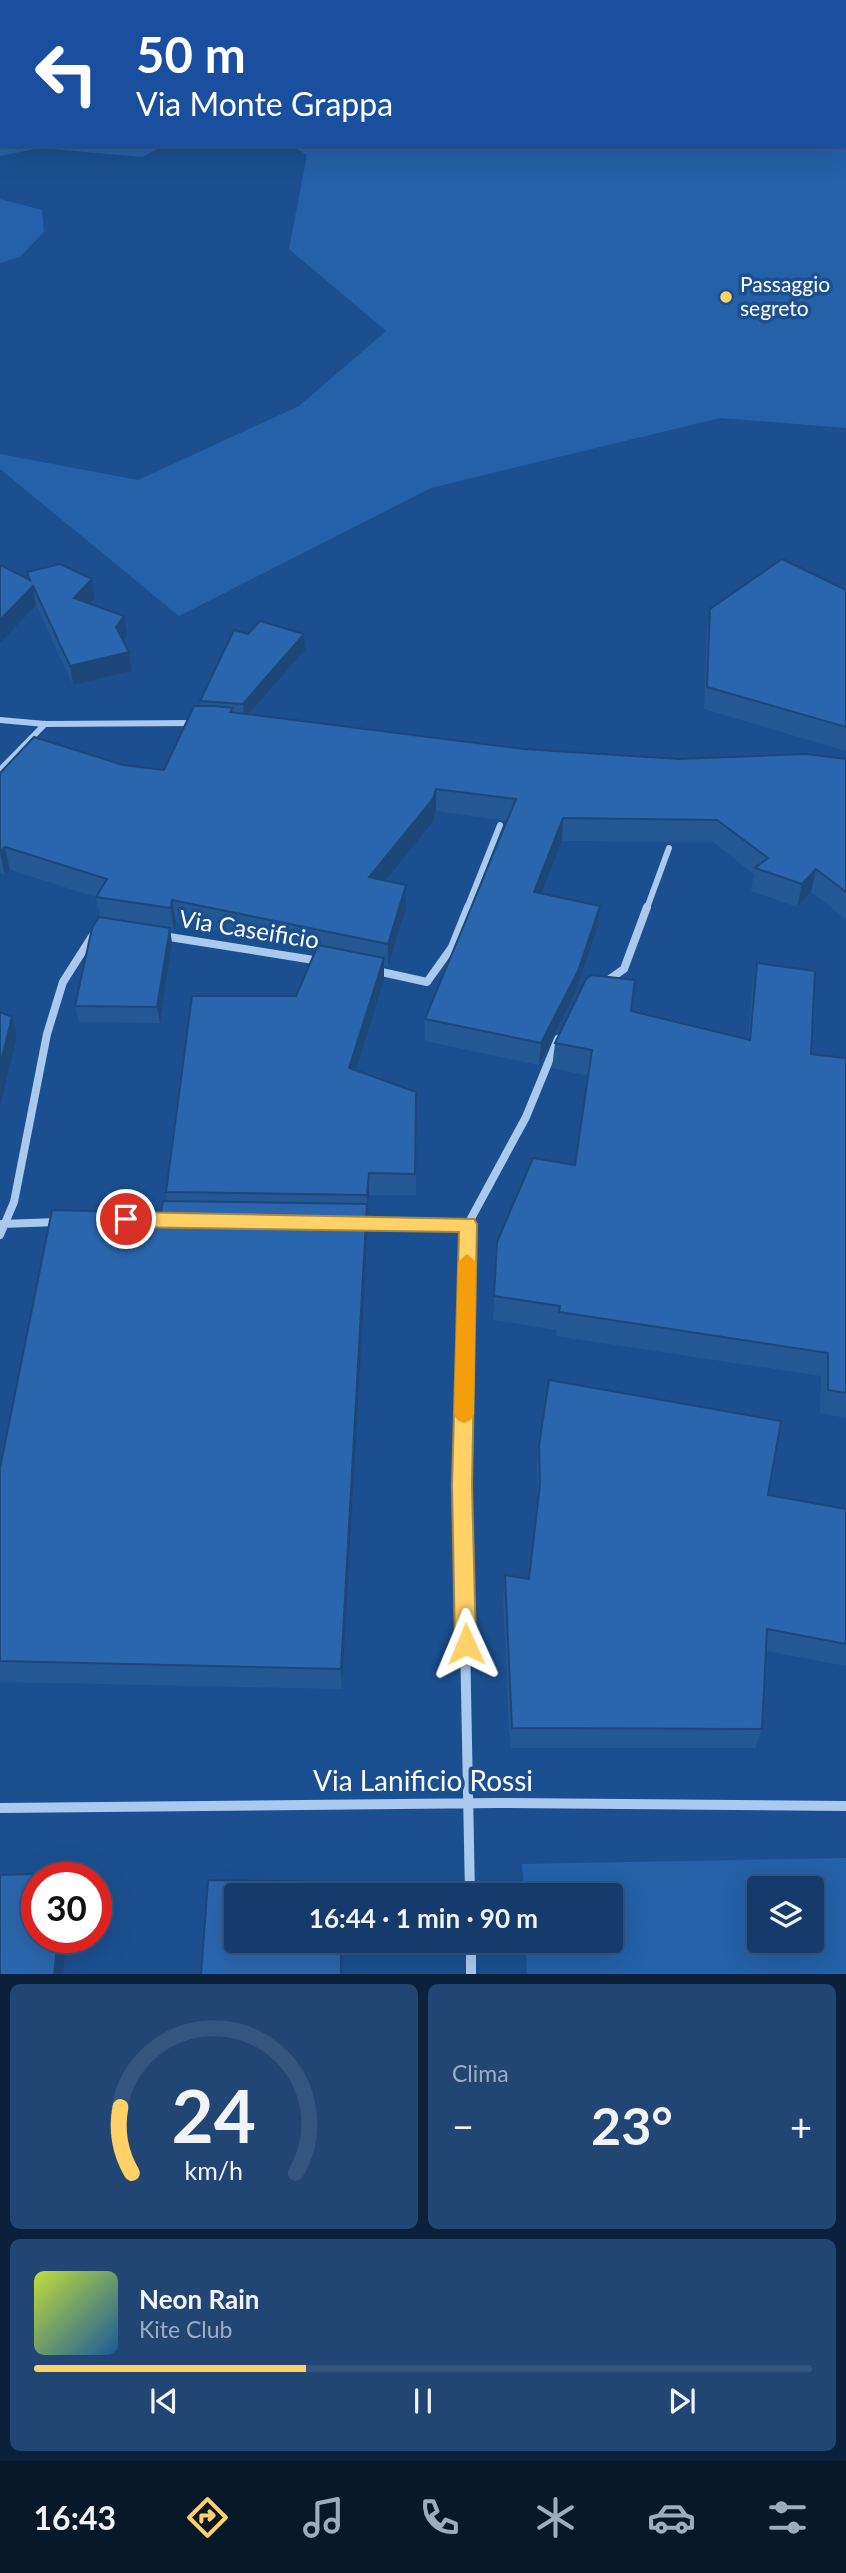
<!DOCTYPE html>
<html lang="it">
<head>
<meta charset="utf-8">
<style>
	:root { --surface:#143b6b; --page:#214673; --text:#f1f3f6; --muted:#9dadc1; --line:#33557e; --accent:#ffd166 }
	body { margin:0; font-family:Lato,sans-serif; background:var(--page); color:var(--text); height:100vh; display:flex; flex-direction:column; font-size:26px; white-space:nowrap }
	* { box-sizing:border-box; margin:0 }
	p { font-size:23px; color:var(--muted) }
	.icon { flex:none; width:38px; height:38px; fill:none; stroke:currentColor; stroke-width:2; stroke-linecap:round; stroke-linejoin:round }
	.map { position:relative; height:1974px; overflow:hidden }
	.sheet { display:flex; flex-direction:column; gap:10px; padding:10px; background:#0b203b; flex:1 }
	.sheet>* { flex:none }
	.top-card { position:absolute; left:0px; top:0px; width:847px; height:147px; box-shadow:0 7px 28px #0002,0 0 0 2px var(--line); background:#1a4fa0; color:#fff; overflow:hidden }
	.tools { position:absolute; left:747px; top:1876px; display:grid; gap:14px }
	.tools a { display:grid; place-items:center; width:77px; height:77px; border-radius:7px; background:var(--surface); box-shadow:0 7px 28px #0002,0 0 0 2px var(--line); font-size:35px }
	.speed { position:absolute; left:21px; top:1862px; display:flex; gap:14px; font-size:35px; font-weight:700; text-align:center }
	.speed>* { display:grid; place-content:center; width:91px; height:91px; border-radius:50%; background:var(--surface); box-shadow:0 7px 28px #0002,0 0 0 2px var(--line); line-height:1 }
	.speed .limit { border:10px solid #d22; background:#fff; color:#111 }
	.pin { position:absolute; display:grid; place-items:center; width:60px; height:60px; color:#fff; margin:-30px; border:4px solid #fff; border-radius:50%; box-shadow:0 2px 7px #0007 }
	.me { position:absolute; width:77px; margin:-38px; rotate:359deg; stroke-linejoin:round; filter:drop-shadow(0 0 5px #0008) }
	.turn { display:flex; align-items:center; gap:24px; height:147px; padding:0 21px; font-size:32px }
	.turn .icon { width:91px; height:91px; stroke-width:2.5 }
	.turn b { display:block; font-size:49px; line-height:60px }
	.big { font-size:52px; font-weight:700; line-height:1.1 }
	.sheet .card { flex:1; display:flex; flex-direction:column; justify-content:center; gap:10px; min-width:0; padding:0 24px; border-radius:10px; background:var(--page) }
	.sheet .dial { align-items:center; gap:0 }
	.dial svg { height:182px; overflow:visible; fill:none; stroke:var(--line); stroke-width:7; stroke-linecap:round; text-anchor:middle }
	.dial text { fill:var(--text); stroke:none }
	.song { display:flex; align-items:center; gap:21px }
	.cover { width:84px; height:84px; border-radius:10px; background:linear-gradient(135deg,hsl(70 70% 55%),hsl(210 70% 35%)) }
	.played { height:7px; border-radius:4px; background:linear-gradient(90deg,var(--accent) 35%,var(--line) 35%) }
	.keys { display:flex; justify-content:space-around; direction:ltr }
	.heat { display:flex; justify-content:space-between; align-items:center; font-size:38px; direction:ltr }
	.sheet .tiles { flex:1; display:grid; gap:10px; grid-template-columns:1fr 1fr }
	.card:last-child { grid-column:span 2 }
	.trip { position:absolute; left:224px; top:1883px; width:399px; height:70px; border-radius:7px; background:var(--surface); box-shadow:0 7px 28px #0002,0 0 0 2px var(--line); font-weight:700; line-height:70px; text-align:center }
	.menu { display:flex; height:112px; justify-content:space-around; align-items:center; background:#08182b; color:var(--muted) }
	.menu .icon { width:49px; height:49px }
	.menu .current { color:var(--accent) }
	.menu b { font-size:32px; color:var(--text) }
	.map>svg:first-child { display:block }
	.green { fill:#2461a8; fill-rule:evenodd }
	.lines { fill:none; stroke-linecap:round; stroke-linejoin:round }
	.street-far2 { stroke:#a9c9ee; stroke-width:6 }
	.street-far1 { stroke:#a9c9ee; stroke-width:8 }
	.street { stroke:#a9c9ee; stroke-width:10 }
	.wall { fill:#245895 }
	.shaded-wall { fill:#1d4779 }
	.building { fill:#2a66ad; stroke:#1d4779; stroke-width:2 }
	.route { fill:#ffd166; stroke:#a68842; stroke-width:2 }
	.slow { fill:#f59e0b }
	.poi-dot { fill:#ffd166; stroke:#1b4f8f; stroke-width:2.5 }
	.labels { text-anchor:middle; stroke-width:7; stroke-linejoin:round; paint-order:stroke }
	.far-poi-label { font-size:21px; fill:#fff; stroke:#1b4f8f; text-anchor:start }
	.street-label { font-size:24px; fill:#fff; stroke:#1b4f8f }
	.near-street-label { font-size:28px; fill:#fff; stroke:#1b4f8f }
</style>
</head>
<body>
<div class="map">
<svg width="846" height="1975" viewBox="0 0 846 1975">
	<rect width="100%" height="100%" fill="#1b4f8f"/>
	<path class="green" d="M140,0H846V428L720,418L431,488L179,616L0,469V454L138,480L299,406L386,331L289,249L307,155L290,145H845V2Z
		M0,63L2,145H164L143,157L40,148L0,156Z
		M0,199L42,210L44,232L20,257L0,263Z
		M846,1858V1974H527L526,1941H611V1895H524L522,1864ZM760,1888H812V1941H760Z"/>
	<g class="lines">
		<path class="street-far2" d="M0,720L45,724L194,723
			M0,770L45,724
			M467,908L500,825
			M647,908L669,848"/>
		<path class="street-far1" d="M163,936L320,961
			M377,971L427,982L452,947L468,907
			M604,983L624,969L647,907
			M360,1222L468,1224
			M2,1224L57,1222
			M0,1235L14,1202L47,1034L63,982L93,935
			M464,1381L468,1224L526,1117L558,1039"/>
		<path class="street" d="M464,1379L462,1485L470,1895
			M0,1808L497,1803L846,1806
			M471,1941V1975"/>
	</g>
	<path class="wall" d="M27,572L95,598L90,604L127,635L123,640L129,652L132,671L73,685L36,605Z
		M846,590V751L704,709L707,631L710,609Z
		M305,650L250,714L524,749L679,759H846V919L811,892L797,907L751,891L754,874L713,842L562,841L541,894L597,929L575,994L539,1065L425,1041V1019L507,821L436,811L433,822L386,881L406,908L388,967L384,966V980L356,1071L416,1092V1195H369L368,1216H367L368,1229L342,1689L0,1682V1468L161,1213L167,1201L166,1192L296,996L316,952L176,922L174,931H170L172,944L160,1023L79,1022L75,1006L100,917L96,897L10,870L5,875L0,873V773L123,765L164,770L201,706L200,701Z
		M757,963L811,1054L846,1058V1418L820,1413L821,1376L556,1336L557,1330L493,1320L497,1242L575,1165L588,1076L552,1068L555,1043L631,1011L748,1039L752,989Z
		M539,1445L768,1495L846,1509V1666L766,1651L762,1729L755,1748H510L503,1597L505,1575L529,1579L538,1504L537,1468Z"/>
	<path class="shaded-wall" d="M92,579L95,598L77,617L74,598Z
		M33,586L36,605L0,643V620Z
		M124,616L127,635L119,646L116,627Z
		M304,634L305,650L244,720L243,704Z
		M129,652L132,671L73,685L70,666Z
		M436,789V811L433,822L370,900L369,877Z
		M563,818L562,841L533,915L534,892Z
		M5,847L10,870L5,875L0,853Z
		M816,869L811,892L797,907L802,884Z
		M406,885V908L388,967V944Z
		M172,900L176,922L174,931L171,908Z
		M600,906L597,929L575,994L539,1065L541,1043Z
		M170,928L172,944L160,1023L157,1007Z
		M384,958V980L350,1090L349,1068Z
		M12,1017L17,1036L0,1106V1065Z
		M369,1173V1195L368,1216L367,1195Z
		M367,1204L368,1229L342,1689L341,1669Z
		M58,1937H66L63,1975H54Z
		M341,1941H343L342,1975H341Z"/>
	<path class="building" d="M782,559L846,590V727L707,687L710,609Z
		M60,564L92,579L74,598L124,616L116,627L129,652L70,666L33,586L0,620V565L30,580L27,572Z
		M260,621L304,634L243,704L200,701L234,630L248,634Z
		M194,706H215L233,708L230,712L524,749L679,759L806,754L846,759V892L816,869L802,884L755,868L768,858L717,820L563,818L534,892L600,906L578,971L541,1043L425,1019L516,799L436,789L433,799L369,877L406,885L388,944L172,900L171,908L96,897L107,879L5,847L0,852V773L34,737L123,765L164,770Z
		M99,917L170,928L157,1007L75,1006L92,928Z
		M318,945L384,958L349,1068L416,1092L415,1174L369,1173L367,1195L166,1192L192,996H296Z
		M757,963L815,971L811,1054L846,1058V1393L828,1390V1353L559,1312L560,1306L494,1296L497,1242L533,1158L575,1165L592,1050L555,1043L586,979L591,975L635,980L631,1011L750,1040Z
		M0,1012L12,1017L0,1065Z
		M163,1201L367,1204L341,1669L0,1661V1468L52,1210L161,1213Z
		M549,1380L781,1421L768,1495L846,1509V1644L767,1629L762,1729L512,1728L505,1575L529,1579L540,1484L539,1445Z
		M64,1873V1878H37V1937H58L54,1975H0V1875Z
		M208,1880L342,1882V1895H236V1941H341V1975H201Z"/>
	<path class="route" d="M126,1212L474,1219L477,1224L472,1485L476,1644L473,1652L466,1655L458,1652L455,1644L452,1485L459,1232L126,1227L117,1219Z"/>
	<path class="slow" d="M467,1254L476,1262L474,1414L471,1420L464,1423L457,1420L454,1414L458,1262Z"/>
	<circle class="poi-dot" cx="726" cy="297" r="7"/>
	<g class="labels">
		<g class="far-poi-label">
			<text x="740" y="292">Passaggio<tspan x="740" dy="24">segreto</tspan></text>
		</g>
		<g class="street-label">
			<text transform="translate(249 930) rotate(9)" y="8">Via Caseificio</text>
		</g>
		<g class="near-street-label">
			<text x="423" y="1791">Via Lanificio Rossi</text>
		</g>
	</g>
</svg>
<div class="tools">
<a><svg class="icon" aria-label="layers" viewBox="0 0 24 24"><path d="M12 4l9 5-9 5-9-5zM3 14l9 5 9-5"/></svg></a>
</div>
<div class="speed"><div class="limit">30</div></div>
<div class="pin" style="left:126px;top:1219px;background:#d93025"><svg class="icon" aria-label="arrive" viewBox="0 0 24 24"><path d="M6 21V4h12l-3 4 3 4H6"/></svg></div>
<svg class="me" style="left:466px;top:1644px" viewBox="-20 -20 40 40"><path d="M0-17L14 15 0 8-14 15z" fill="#ffd166" stroke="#fff" stroke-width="4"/></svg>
<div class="trip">16:44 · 1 min · 90 m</div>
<div class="top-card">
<div class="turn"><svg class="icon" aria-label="left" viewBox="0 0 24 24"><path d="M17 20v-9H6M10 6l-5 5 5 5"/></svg><div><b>50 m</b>Via Monte Grappa</div></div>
</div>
</div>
<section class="sheet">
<div class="tiles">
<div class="card dial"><svg viewBox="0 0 100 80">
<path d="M14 69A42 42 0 1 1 86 69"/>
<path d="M14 69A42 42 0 0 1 9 40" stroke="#ffd166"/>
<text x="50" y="56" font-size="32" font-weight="700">24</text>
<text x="50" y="72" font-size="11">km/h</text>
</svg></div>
<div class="card"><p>Clima</p>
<div class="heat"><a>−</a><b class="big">23°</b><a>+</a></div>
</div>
<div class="card">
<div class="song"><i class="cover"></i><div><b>Neon Rain</b><p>Kite Club</p></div></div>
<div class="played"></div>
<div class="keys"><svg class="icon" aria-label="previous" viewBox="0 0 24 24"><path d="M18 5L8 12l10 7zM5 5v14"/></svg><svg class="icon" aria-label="pause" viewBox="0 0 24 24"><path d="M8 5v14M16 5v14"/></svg><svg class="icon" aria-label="next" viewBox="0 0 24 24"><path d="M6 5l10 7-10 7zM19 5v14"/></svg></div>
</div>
</div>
</section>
<nav class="menu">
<b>16:43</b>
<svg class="icon current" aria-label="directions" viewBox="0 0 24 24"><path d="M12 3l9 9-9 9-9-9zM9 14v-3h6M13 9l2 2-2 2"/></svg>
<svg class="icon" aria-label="music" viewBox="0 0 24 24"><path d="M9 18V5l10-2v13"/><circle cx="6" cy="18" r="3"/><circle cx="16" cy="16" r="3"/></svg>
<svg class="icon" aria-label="phone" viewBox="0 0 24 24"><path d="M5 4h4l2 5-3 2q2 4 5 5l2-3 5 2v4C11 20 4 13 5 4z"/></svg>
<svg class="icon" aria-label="climate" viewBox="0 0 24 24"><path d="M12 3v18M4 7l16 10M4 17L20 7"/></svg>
<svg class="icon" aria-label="car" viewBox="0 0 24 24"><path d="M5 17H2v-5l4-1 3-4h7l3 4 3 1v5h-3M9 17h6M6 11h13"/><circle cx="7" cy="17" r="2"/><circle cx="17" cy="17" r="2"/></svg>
<svg class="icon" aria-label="filters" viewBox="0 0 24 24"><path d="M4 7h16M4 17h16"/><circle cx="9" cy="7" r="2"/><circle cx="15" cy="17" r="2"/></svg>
</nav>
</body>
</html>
